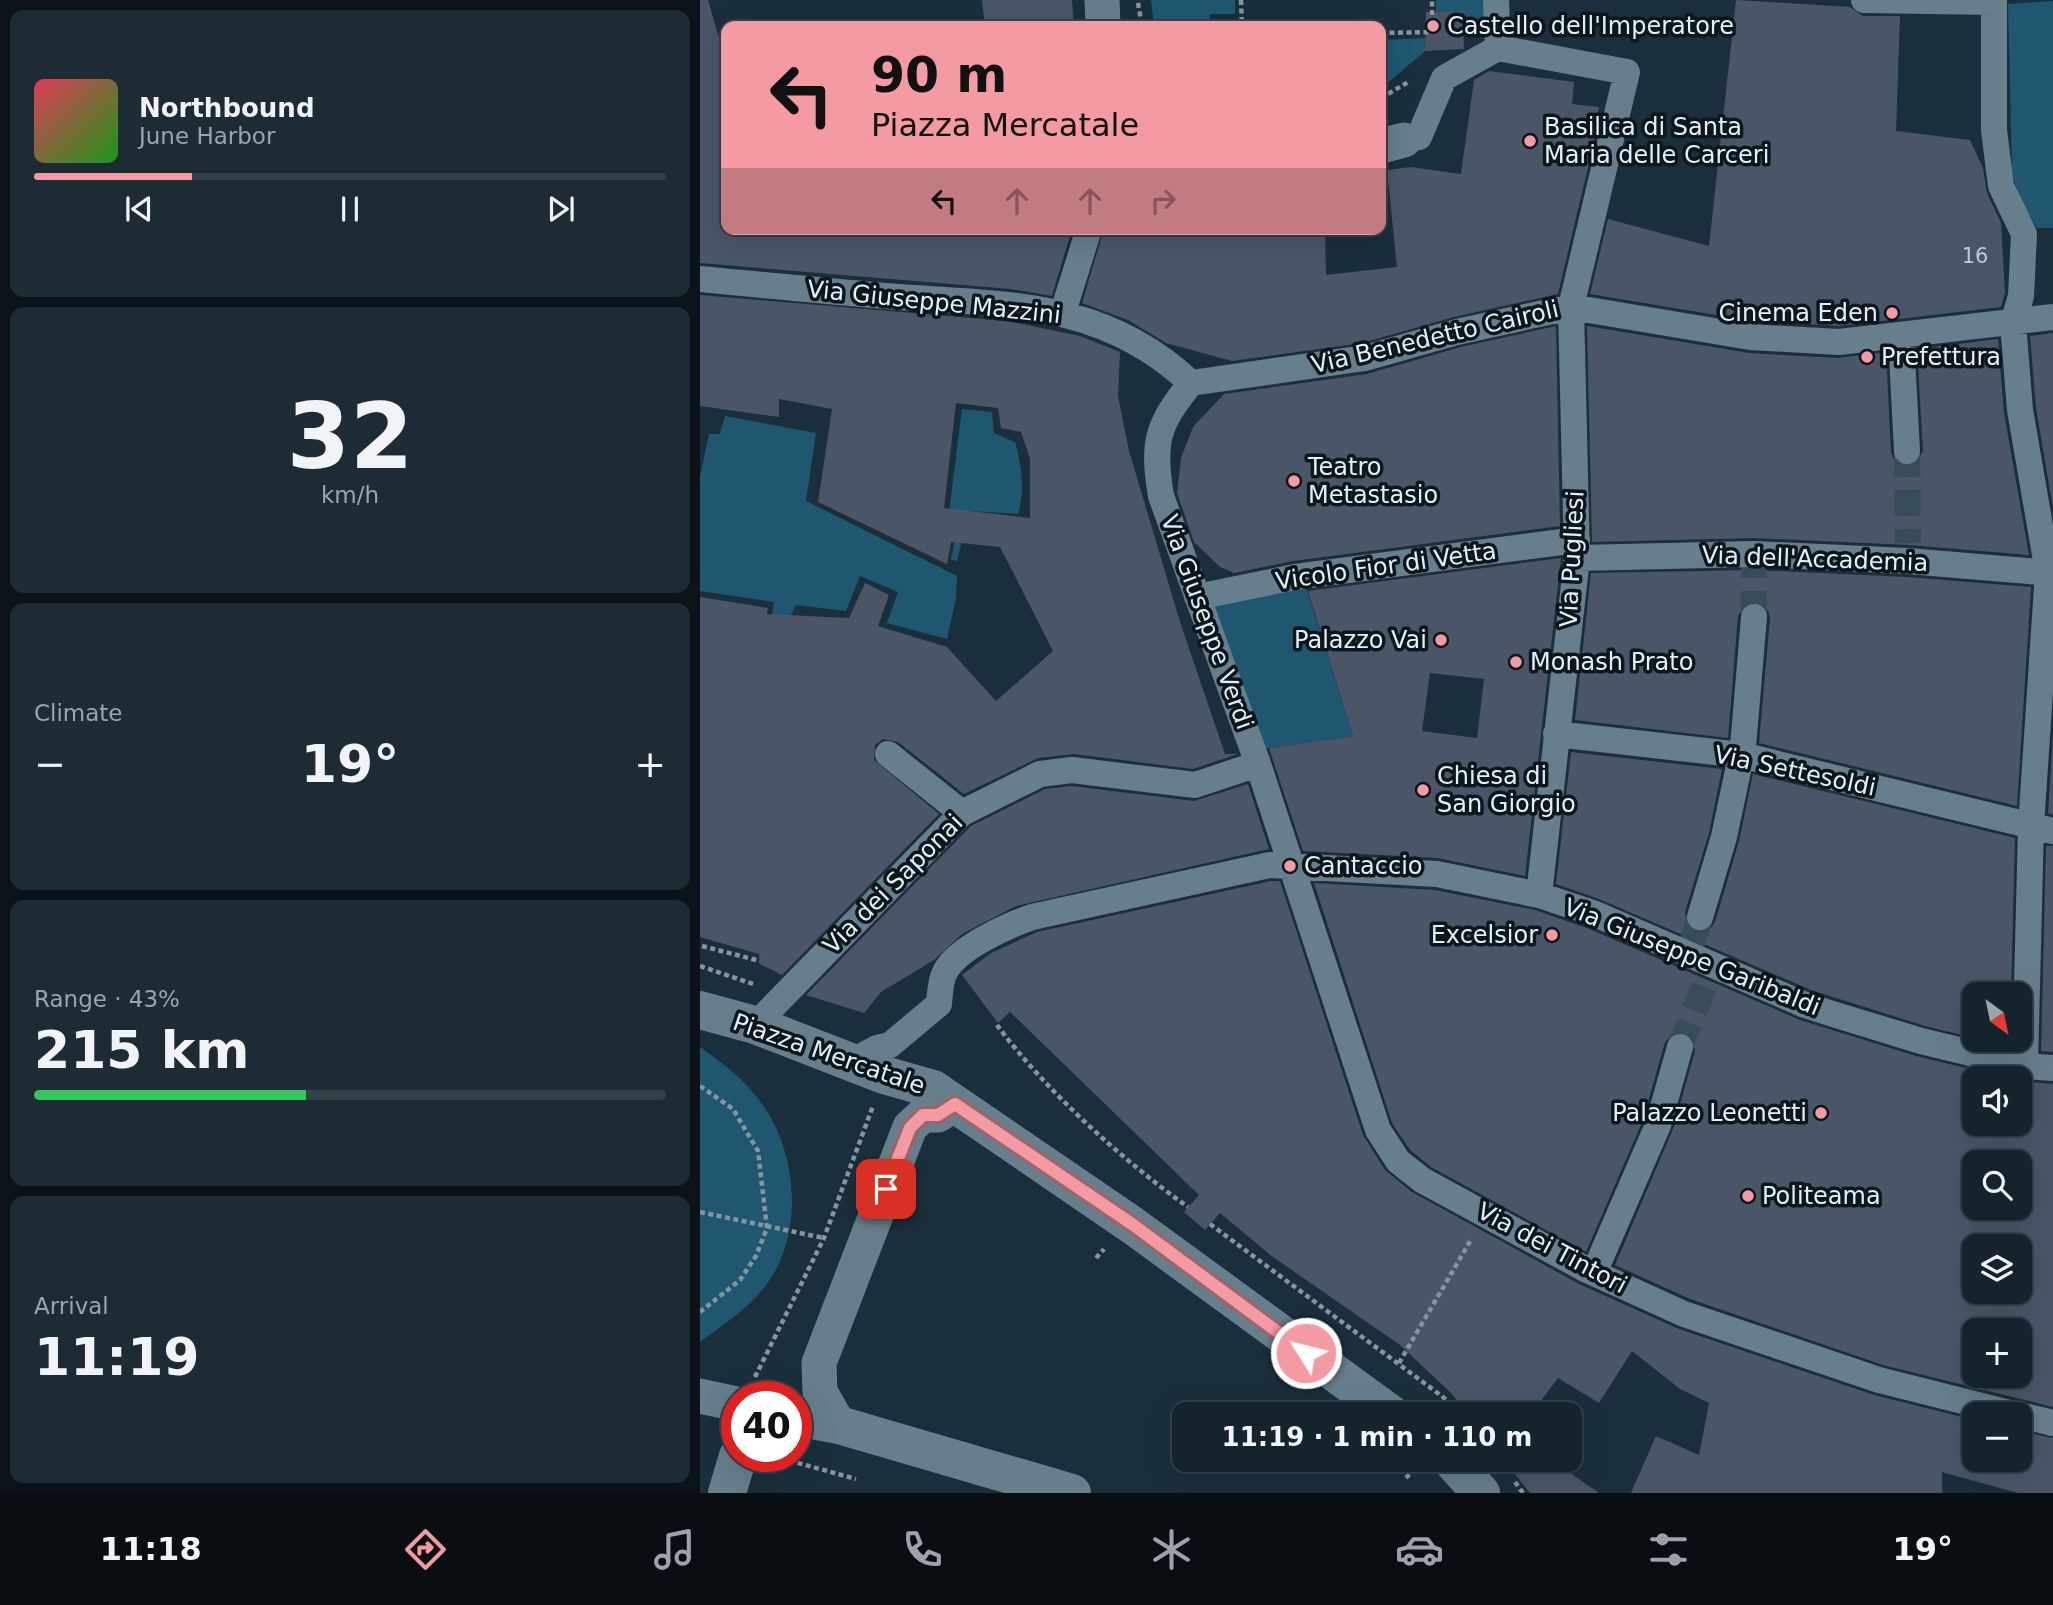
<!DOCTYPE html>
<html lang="en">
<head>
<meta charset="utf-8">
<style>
	:root { --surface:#14232c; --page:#1d2b34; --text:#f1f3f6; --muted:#9da4a9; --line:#334048; --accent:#f49aa3 }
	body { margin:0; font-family:"DejaVu Sans",sans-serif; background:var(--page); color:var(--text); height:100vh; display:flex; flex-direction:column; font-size:26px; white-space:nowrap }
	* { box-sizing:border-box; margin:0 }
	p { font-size:23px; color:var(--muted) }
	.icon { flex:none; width:38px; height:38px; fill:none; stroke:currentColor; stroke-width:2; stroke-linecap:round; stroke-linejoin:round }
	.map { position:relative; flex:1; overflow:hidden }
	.details { display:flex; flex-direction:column; gap:10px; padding:10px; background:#0b1318; width:700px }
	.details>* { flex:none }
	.top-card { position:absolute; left:21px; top:21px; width:665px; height:214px; border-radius:14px; box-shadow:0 7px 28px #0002,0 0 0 2px var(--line); background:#f49aa3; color:#111; overflow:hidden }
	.needle { width:46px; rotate:147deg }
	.tools { position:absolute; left:1262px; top:982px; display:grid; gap:14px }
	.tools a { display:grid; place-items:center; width:70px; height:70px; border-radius:14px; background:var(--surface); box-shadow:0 7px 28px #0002,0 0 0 2px var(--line); font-size:35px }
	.speed { position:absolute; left:21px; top:1381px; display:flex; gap:14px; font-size:35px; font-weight:700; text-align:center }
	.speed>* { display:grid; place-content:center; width:91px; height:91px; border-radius:50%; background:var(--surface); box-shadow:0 7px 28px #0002,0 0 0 2px var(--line); line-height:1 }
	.speed .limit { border:10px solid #d22; background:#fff; color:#111 }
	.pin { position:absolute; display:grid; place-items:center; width:60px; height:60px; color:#fff; margin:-30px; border-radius:14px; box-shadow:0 4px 10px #0006 }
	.me { position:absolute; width:77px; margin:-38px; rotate:306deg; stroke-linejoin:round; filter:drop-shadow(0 0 5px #0008) }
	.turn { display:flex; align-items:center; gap:24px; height:147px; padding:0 35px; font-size:32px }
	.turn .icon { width:91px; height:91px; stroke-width:2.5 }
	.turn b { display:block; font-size:49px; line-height:60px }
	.lanes { display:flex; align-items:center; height:66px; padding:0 35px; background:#0003; justify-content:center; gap:35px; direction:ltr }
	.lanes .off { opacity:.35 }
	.big { font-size:52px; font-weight:700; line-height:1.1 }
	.details .tile { flex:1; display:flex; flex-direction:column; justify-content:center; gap:10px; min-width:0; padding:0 24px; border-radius:14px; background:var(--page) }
	.details .dial { align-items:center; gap:0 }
	.dial b { font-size:91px; line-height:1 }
	.song { display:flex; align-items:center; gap:21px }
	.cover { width:84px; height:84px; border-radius:10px; background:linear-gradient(135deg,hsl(350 70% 55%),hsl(120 70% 35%)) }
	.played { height:7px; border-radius:4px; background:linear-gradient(90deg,var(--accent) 25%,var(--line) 25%) }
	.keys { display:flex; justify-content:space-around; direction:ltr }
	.heat { display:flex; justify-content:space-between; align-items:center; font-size:38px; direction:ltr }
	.charge { height:10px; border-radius:5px; background:linear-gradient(90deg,#34c759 43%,var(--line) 0) }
	.trip { position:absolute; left:472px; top:1402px; width:410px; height:70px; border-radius:14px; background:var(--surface); box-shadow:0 7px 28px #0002,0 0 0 2px var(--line); font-weight:700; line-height:70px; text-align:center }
	.dock { display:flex; height:112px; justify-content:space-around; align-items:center; background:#080e12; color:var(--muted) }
	.dock .icon { width:49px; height:49px }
	.dock .current { color:var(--accent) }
	.dock b { font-size:32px; color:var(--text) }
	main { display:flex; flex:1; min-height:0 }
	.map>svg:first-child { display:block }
	.green { fill:#1f5771 }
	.building { fill:#4a5568; fill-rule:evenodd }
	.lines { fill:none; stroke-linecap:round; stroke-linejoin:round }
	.pedestrian-tunnel { stroke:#384c57; stroke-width:26; stroke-dasharray:26 13; stroke-linecap:butt }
	.path { stroke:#85959f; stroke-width:4.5; stroke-dasharray:5 3.5; stroke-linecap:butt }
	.pedestrian { stroke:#677e8c; stroke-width:26 }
	.minor { stroke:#677e8c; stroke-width:35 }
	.tertiary { stroke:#677e8c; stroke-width:38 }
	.route-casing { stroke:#9f646a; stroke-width:18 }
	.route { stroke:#f49aa3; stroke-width:12 }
	.poi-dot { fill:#f49aa3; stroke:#0d161b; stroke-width:2.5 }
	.labels { text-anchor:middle; stroke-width:7; stroke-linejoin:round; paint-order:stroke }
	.number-label { font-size:21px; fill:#bdc9d4 }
	.poi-label { font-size:24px; fill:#e3f0f8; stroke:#0d161b; text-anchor:start }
	.street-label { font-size:24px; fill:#e3f0f8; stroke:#0d161b }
</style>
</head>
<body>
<main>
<section class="details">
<div class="tile">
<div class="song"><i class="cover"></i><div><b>Northbound</b><p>June Harbor</p></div></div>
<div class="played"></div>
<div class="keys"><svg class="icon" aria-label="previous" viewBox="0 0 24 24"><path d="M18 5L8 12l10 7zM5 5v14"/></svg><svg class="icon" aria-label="pause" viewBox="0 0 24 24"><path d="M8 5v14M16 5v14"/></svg><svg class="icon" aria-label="next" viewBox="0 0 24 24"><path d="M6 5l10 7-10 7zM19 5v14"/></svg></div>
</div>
<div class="tile dial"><b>32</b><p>km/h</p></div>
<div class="tile"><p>Climate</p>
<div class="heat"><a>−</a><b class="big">19°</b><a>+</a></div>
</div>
<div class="tile"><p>Range · 43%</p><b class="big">215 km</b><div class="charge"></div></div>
<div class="tile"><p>Arrival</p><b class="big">11:19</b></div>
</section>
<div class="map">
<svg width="1353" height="1493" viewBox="0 0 1353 1493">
	<rect width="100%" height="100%" fill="#1a2f3b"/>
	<path class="green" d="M451,0H535V14H510V26H454Z
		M736,0H788L790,28L764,30L762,11L736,12Z
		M1353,1V228H1337L1322,204L1312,174L1308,4Z
		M725,38V51L690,81L681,84V40Z
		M262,409L292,412L294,433L315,442C322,466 325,489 318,514L269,511L257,561L251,560L260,513L249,512Z
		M25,416L116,433L106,501L257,576L256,598L247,639L187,623L198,592L160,576L146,611L96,605L81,635L70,627L74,602L0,591V477L9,434H20Z
		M604,580L653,736L561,749L509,594Z
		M0,1047C21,1062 40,1076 56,1096C96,1144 105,1225 71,1278C53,1306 26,1323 0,1342Z"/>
	<path class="building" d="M0,0H8L26,62V229H372L352,296L311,289L0,263Z
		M282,0H372L374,26H285Z
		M1036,0L1150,7L1163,16H1200L1196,131L1270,140L1283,168L1287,193L1301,223L1305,293L1301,307L1139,326L1052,321L890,294L908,219L1009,246Z
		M762,11L764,49L725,51L726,12Z
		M789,71L874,82L872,104L899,107L894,142L858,294L754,317L662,343L532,361L466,343L428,320L382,303L404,229H625L626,275L697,267L687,170L711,167L761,174L774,80Z
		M0,295L307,321L380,336L420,352L418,396L429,451L481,625L525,754H538L493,769L374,754L338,758L264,794L198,742L183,739L175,745L174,760L239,814L82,975L60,964L59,954L0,937V597L68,608L67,614L149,618L165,583L189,595L178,626L247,647L296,701L353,651L300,547L251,542L247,564L118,502L132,409L79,399V417L0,406ZM256,403L298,408L301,428L321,432L330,459V518L244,508Z
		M856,326L860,526L593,561L534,573L520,567L494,542L477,493L481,458L493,427L524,394L667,374L761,347Z
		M887,326L1049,353L1138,358L1186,352L1191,452L1194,460L1207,467L1216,464L1223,451L1217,349L1298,339L1304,413L1329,555L1209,545L1055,538L892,542Z
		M1353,333V508L1336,408L1330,336Z
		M861,558L825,876L738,858L603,851L569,748L653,736L608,591ZM730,673L784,679L777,738L722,731Z
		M1054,570L1207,577L1331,587L1317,806L1059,743L1070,618L1068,610L1056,601L1047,603L1038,616L1028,738L875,720L891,573Z
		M1353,733V815L1348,813Z
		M871,752L1022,769L1009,833L985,912L988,927L996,932L1010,929L1015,922L1039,841L1053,774L1315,838L1311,994H1274V1038L1225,1026L1111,990L899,899L856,884Z
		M548,784L569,849L316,906L262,934L234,960L181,992L164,1013L106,995L271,826L345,789L372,786L494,801Z
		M1346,846H1353V1052L1341,1051Z
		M571,881H580L663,1135L685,1170L712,1192L879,1284L979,1329L1174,1395L1274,1420V1460H1320V1431L1353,1438V1493H1318L1242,1472V1493H931L956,1436L999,1455L1009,1403L980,1389L932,1351L899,1403L858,1378L831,1414H768L751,1393L700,1345L573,1257L520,1213L505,1230L484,1212L499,1195L310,1012L298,1023L262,975L291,953L337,932Z
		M614,883L735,890L835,910L887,928L1100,1020L1216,1056L1308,1078H1274V1124H1320V1081L1353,1084V1407L1183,1365L990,1299L915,1265L973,1129L995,1051L992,1037L985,1032H975L965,1042L943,1120L886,1252L731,1167L710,1150L692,1123ZM1274,1162H1320V1208H1274ZM1274,1246H1320V1292H1274ZM1274,1330H1320V1376H1274Z
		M870,1443L879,1450L866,1470L899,1493H830L804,1460H870Z"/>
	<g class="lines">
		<path class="pedestrian-tunnel" d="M1207,451L1208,543
			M1054,617V564
			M992,944L1000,917
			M980,1047L1009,974"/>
		<path class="path" d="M541,0L542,26
			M438,3L442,26
			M681,33L732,32V0
			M681,98L710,81
			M2,946L60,961
			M0,966L56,985
			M297,1025C345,1090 422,1160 488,1207
			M0,1086L33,1109L58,1151L67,1228L56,1256L40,1280L0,1312
			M0,1212L124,1238
			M510,1224L743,1397L758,1414
			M396,1258L404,1249
			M699,1363L772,1238
			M55,1377L124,1238L173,1106
			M737,1414L743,1397
			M73,1456L156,1479
			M706,1478L718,1464
			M815,1482L823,1493"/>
		<path class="pedestrian" d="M1164,0L1294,2
			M1294,0V130L1301,186L1324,234L1321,296L1313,323L1320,410L1348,572L1331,826L1325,1066
			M798,48L927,72L871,307L877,558L839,895
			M704,140L719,137L744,78L798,48L796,0
			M0,279C62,285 124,291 186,296C301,305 401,298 491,383
			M363,312L389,229
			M1201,337L1207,451
			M491,383C457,425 452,442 461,496L558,764L678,1130L698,1161L722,1180L887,1270L984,1314L1179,1380L1314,1414
			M491,383L665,358L757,332L871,307L1050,337L1139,342L1353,317
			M877,558L1054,554L1208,561L1353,573
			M497,597L595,577L877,540
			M856,734L1041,755L1353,831
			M188,754L262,813
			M1000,917L1024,837L1043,747L1054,617
			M55,1025L262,813L340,774L372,770L495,785L558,764
			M151,1062L177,1048L190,1045L239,1004C240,994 240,981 245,972C257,948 307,926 332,917L570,865L737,874L839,895L893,913L1105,1005L1136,1015L1221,1041L1325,1066L1353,1068
			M894,1273L958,1125L980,1047
			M1320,1415L1353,1423"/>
		<path class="minor" d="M402,0L403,26
			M681,146L704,140
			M0,1396L37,1404
			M139,1425L120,1392L119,1363L210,1127L223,1115H238L255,1104"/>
		<path class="tertiary" d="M0,1010L55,1025L184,1075L233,1089L432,1225L691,1414
			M96,1417L139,1425L372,1493
			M751,1460L781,1493
			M27,1493L38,1456"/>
	</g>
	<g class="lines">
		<g class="route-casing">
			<path id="route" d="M186,1189L210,1128L223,1115H238L255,1104L432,1224L606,1353"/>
		</g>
		<use href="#route" class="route"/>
	</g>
	<g class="poi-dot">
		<circle cx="733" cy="26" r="7"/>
		<circle cx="830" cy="141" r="7"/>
		<circle cx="1192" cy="313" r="7"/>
		<circle cx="1167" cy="357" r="7"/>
		<circle cx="594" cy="481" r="7"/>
		<circle cx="741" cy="640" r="7"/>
		<circle cx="816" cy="662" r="7"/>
		<circle cx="723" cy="790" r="7"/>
		<circle cx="590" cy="866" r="7"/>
		<circle cx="852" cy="935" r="7"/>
		<circle cx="1121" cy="1113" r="7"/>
		<circle cx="1048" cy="1196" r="7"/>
	</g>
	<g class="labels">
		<g class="number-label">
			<text x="1275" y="263">16</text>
		</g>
		<g class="poi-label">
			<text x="747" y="34">Castello dell'Imperatore</text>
			<text x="844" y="135">Basilica di Santa<tspan x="844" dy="28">Maria delle Carceri</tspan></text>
			<text x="1178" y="321" text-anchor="end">Cinema Eden</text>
			<text x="1181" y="365">Prefettura</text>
			<text x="608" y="475">Teatro<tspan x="608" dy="28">Metastasio</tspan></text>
			<text x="727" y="648" text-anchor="end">Palazzo Vai</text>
			<text x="830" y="670">Monash Prato</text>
			<text x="737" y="784">Chiesa di<tspan x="737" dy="28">San Giorgio</tspan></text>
			<text x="604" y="874">Cantaccio</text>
			<text x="838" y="943" text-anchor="end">Excelsior</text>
			<text x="1107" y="1121" text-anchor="end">Palazzo Leonetti</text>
			<text x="1062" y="1204">Politeama</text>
		</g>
		<g class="street-label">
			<text transform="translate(234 302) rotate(6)" y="8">Via Giuseppe Mazzini</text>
			<text transform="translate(735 337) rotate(-13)" y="8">Via Benedetto Cairoli</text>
			<text transform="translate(872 559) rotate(-87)" y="8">Via Pugliesi</text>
			<text transform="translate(1115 559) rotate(2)" y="8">Via dell'Accademia</text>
			<text transform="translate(686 566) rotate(-8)" y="8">Vicolo Fior di Vetta</text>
			<text transform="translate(507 622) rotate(70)" y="8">Via Giuseppe Verdi</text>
			<text transform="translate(1095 771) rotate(12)" y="8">Via Settesoldi</text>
			<text transform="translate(193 884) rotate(-45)" y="8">Via dei Saponai</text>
			<text transform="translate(992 957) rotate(22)" y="8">Via Giuseppe Garibaldi</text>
			<text transform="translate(129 1054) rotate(19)" y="8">Piazza Mercatale</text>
			<text transform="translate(852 1248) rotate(28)" y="8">Via dei Tintori</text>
		</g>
	</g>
</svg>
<div class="tools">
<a><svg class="needle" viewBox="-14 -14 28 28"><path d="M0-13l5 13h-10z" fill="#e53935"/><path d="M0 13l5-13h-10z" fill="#9da4a9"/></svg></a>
<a><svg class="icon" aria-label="sound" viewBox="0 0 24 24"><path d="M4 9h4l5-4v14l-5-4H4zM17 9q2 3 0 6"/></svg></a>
<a><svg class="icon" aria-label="search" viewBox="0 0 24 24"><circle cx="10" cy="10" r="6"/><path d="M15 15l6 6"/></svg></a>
<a><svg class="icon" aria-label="layers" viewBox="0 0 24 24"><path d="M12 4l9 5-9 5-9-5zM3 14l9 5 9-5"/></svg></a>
<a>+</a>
<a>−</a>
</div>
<div class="speed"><div class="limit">40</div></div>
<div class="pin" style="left:186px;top:1189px;background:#d93025"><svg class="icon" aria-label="arrive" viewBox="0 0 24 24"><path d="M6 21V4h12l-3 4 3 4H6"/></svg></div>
<svg class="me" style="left:606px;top:1353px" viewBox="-20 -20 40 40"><circle r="17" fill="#f49aa3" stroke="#fff" stroke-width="3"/><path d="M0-11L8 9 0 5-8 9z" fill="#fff"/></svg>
<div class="trip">11:19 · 1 min · 110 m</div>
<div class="top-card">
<div class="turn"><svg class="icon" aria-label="left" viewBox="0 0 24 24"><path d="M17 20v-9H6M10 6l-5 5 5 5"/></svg><div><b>90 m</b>Piazza Mercatale</div></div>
<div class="lanes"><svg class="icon" aria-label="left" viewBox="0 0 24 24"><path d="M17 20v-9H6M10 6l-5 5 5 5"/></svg><svg class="icon off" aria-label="ahead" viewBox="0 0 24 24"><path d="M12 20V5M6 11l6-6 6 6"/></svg><svg class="icon off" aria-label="ahead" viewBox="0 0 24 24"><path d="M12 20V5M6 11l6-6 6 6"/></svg><svg class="icon off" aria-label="right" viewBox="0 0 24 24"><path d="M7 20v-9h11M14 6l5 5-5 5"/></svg></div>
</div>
</div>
</main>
<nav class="dock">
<b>11:18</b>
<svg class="icon current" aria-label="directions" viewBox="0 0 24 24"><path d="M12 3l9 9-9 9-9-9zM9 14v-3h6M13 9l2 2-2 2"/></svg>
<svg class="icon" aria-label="music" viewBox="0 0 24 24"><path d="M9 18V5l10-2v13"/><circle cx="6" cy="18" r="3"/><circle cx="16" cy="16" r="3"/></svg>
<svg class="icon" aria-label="phone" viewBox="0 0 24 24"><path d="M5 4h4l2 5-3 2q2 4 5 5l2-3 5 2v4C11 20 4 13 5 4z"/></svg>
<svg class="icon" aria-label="climate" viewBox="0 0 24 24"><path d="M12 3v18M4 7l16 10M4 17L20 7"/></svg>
<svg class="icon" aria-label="car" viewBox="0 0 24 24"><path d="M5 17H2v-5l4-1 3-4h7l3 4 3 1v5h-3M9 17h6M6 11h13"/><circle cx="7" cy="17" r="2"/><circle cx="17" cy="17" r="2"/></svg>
<svg class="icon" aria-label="filters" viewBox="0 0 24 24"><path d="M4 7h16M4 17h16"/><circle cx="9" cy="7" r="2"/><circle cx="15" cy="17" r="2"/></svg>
<b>19°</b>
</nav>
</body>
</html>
